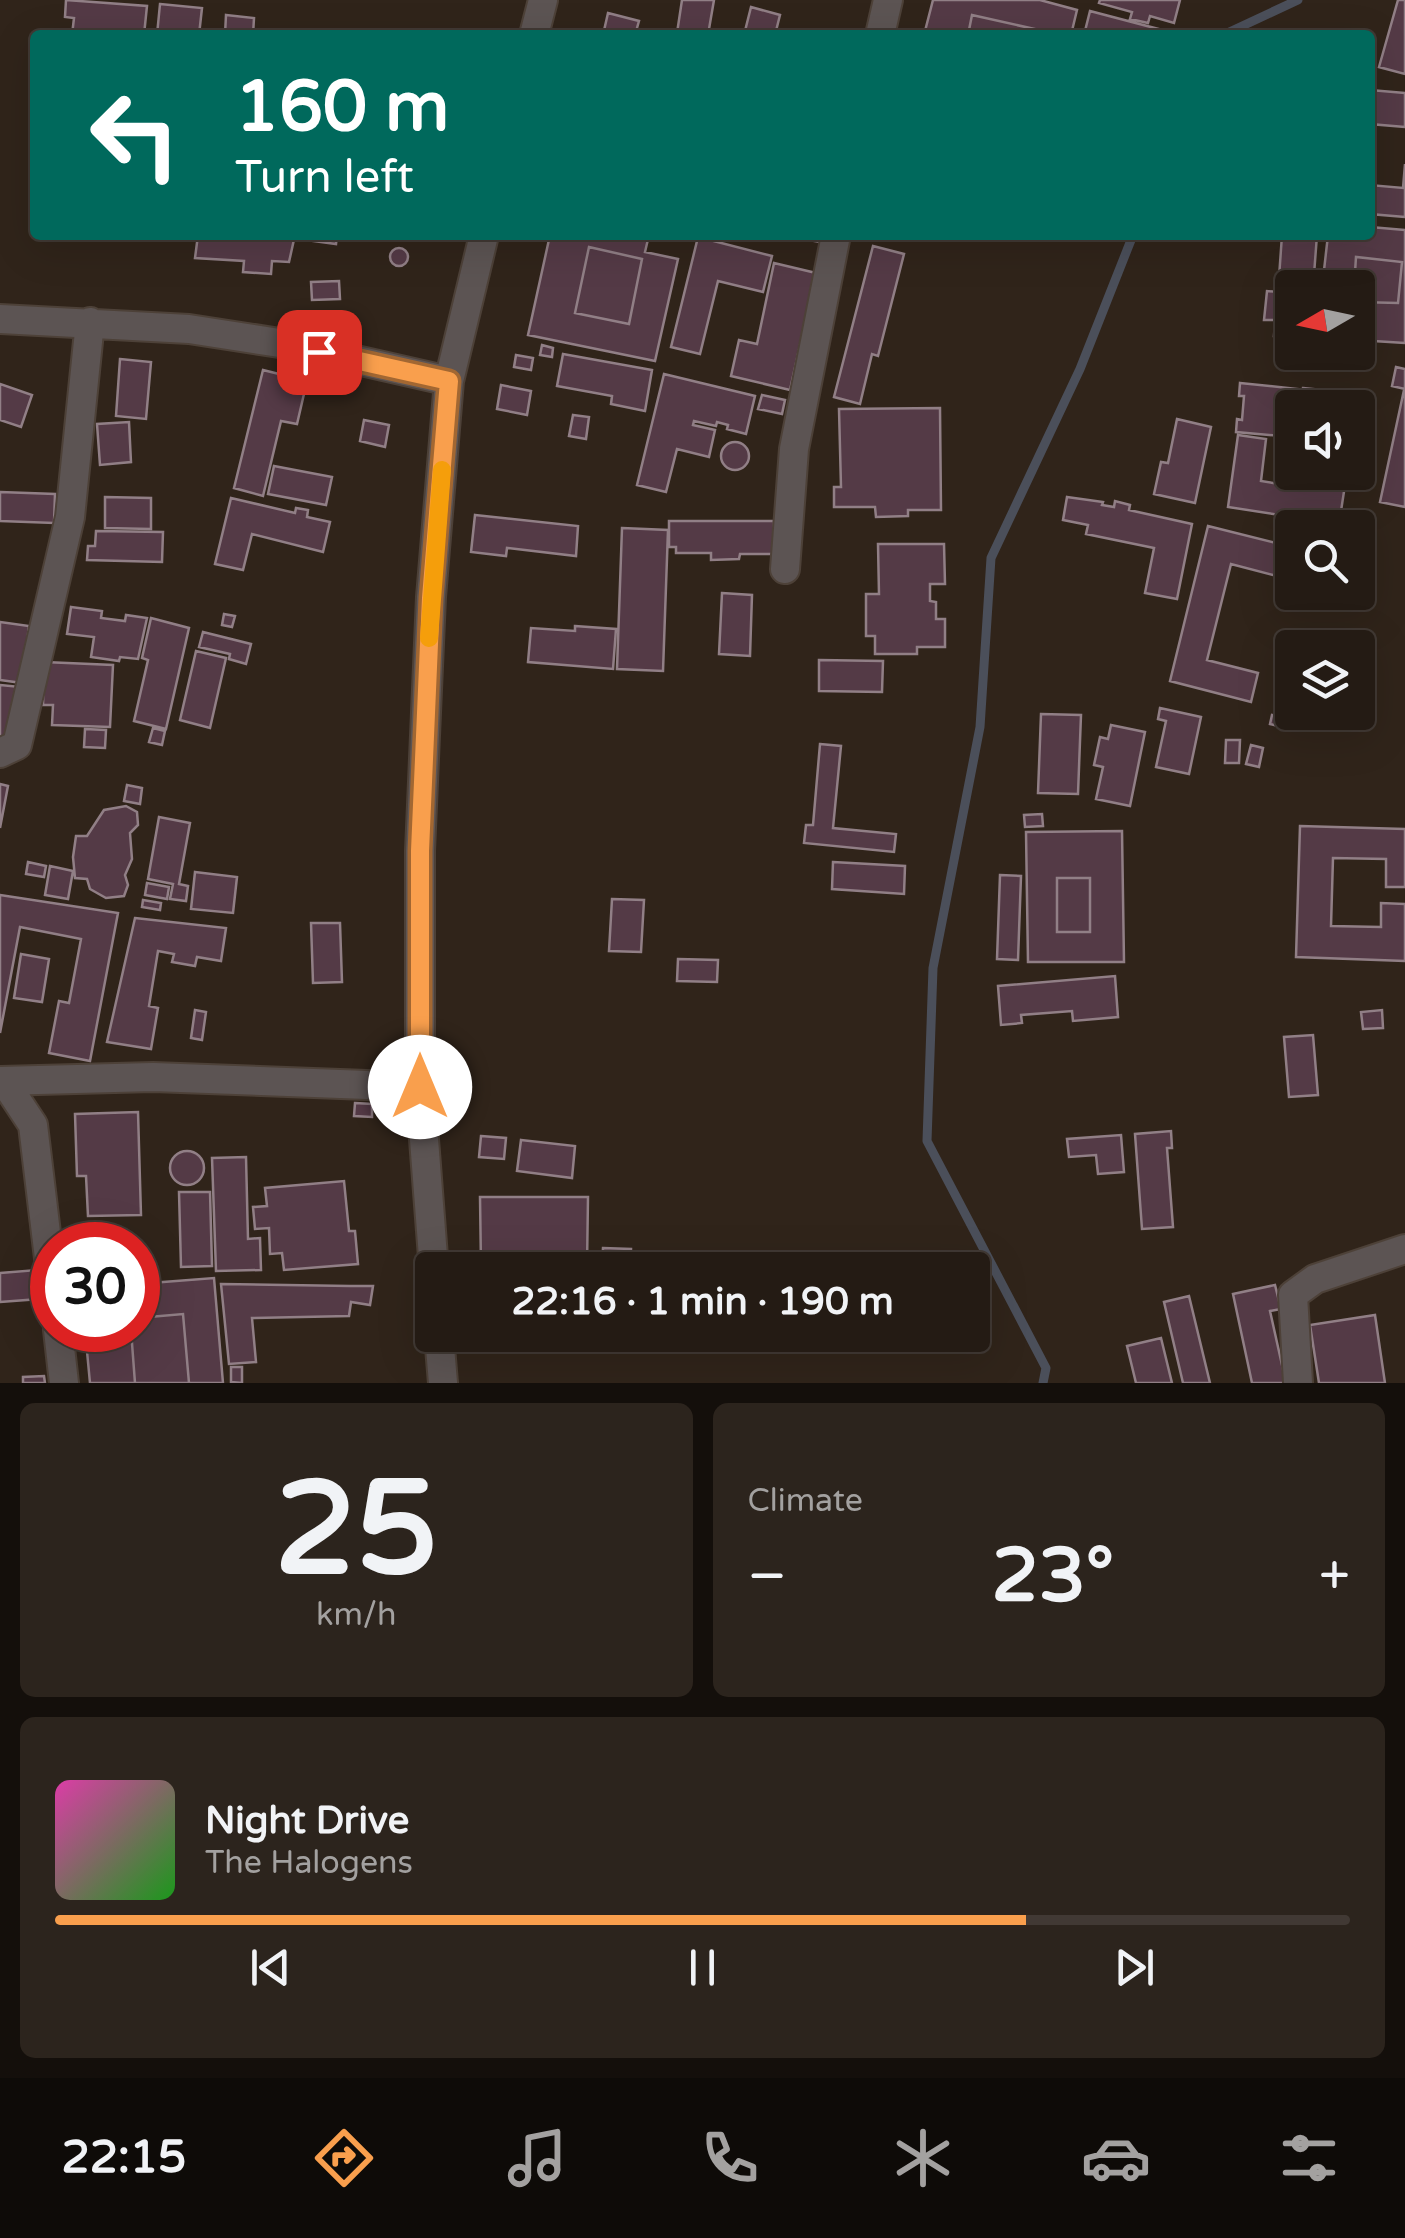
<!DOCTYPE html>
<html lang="en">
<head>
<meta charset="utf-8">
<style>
	:root { --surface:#241b14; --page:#2c241d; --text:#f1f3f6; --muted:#a3a1a0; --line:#413934; --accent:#f99f4d }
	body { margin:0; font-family:"Varela Round",sans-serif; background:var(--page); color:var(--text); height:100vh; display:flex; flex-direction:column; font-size:38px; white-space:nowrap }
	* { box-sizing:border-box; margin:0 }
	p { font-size:32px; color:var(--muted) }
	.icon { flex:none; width:55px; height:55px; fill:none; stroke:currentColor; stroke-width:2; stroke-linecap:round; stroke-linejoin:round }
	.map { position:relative; height:1383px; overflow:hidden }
	.sheet { display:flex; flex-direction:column; gap:20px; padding:20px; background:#140f0b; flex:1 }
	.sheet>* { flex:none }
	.top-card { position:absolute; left:30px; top:30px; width:1345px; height:210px; border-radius:10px; box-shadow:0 10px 40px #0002,0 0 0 2px var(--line); background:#00695c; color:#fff; overflow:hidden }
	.needle { width:65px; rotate:261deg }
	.tools { position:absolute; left:1275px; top:270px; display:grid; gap:20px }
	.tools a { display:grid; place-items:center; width:100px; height:100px; border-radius:10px; background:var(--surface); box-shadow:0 10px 40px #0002,0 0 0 2px var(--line); font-size:50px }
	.speed { position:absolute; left:30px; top:1222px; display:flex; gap:20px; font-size:50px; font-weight:700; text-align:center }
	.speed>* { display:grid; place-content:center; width:130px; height:130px; border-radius:50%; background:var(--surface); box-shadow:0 10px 40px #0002,0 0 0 2px var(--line); line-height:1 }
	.speed .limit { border:15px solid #d22; background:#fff; color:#111 }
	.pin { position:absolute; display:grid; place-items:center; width:85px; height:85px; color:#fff; margin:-42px; border-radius:20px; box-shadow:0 5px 15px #0006 }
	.me { position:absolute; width:110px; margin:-55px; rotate:0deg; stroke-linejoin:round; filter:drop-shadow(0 0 8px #0008) }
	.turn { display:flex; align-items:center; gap:35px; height:210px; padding:0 40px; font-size:45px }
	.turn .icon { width:130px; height:130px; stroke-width:2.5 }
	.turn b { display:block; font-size:70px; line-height:85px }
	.big { font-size:75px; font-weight:800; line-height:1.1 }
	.sheet .tile { flex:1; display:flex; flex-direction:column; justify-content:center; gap:15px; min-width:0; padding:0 35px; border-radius:15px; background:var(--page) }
	.sheet .dial { align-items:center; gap:0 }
	.dial b { font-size:130px; line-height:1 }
	.song { display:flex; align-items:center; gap:30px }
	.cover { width:120px; height:120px; border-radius:15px; background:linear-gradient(135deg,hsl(320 70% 55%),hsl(120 70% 35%)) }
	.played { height:10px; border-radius:5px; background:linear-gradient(90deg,var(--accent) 75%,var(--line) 75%) }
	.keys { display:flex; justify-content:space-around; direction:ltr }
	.heat { display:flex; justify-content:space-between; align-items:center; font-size:55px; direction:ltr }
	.sheet .tiles { flex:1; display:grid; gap:20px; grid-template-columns:1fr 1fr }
	.tile:last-child { grid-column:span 2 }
	.trip { position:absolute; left:415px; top:1252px; width:575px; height:100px; border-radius:10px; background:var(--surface); box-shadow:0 10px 40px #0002,0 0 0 2px var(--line); font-weight:800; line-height:100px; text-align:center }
	.tab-bar { display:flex; height:160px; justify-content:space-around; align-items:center; background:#0e0b08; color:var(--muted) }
	.tab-bar .icon { width:70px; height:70px }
	.tab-bar .current { color:var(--accent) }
	.tab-bar b { font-size:45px; color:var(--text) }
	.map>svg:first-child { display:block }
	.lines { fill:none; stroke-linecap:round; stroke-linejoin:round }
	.stream { stroke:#4b4f5a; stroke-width:9 }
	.building { fill:#543a46; stroke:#917f86; stroke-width:2.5; fill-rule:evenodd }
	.minor-casing { stroke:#4d4138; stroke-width:32 }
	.minor { stroke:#5c5453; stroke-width:28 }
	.route-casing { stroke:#a26732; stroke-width:25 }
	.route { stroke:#f99f4d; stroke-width:18 }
	.slow { stroke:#f59e0b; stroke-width:18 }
</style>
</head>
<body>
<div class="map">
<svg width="1405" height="1383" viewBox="0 0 1405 1383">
	<rect width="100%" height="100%" fill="#30241a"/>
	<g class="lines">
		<path class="stream" d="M1223,35L1298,0
			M1043,1383L1046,1368L927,1141L933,968L980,727L991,558L1080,369L1133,235"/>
	</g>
	<path class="building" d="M66,0L147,6L144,35H72L74,18L65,17Z
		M682,0H714L708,35L677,33Z
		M933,0H1040L1077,10L1071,35H1038L1039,30L972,15L968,35H924Z
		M1100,0H1180L1174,23L1150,16L1148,23L1130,19L1132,12L1099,3Z
		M1398,0H1405V74L1379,67Z
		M160,4L202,8L199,35H157Z
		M751,7L780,15L775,35H744Z
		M1090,11L1166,31L1165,35H1084Z
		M608,13L639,21L635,35H603Z
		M226,15L254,18L253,35H225Z
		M972,15L1039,30L1038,35H968Z
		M1370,90L1405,93V127L1370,124Z
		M1405,164V217L1370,214V185L1403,188Z
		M1370,227L1405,230V343L1358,340V302L1398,303L1402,262L1356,257L1354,288H1322L1328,235H1370Z
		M198,235H295L289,262L272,261L271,274L243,272L244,261L195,258Z
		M314,235H337L336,244L313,241Z
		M550,235H649L645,252L678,259L655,361L528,335ZM589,247L642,259L629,324L575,313Z
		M778,235H822L821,242Z
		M1282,235H1317L1313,288H1292V337L1274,336L1275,320H1264L1267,291L1278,292Z
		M698,237L772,256L763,292L718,281L700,354L671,347Z
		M873,246L904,254L878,356L872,354L860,404L834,397Z
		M589,247L642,259L629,324L575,313Z
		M390 257a9 9 0 1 1 18 0a9 9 0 1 1-18 0Z
		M1356,257L1402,262L1398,303L1358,302V288H1354Z
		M774,263L816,273L790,390L731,376L739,340L757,344Z
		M339,281L340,299L312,300L311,282Z
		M542,345L553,348L552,357L540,355Z
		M563,354L652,370L645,411L611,404L612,396L557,386Z
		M516,355L533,358L531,370L514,367Z
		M120,359L151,362L146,419L116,416Z
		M1396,367L1405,369V389L1392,386Z
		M263,370L307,381L297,424L281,421L263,496L234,488Z
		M664,374L755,396L746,434L727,429L728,425L717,422L716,426L694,421L693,425L715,430L709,457L677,449L666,492L637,485Z
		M1240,383L1298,389L1296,408H1292V437L1236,432L1237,419L1242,420L1244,396H1239Z
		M0,384L32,395L21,427L0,420Z
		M501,385L531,391L527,415L497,409Z
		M1303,388L1362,394L1361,414H1358V408H1301Z
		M1404,390H1405V507L1380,502Z
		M762,395L785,400L782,414L758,409Z
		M940,408L941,510H908V516L876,517L875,507H834V487H841L839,409Z
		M573,415L589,417L586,439L569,436Z
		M1177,419L1211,427L1195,503L1154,494L1161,462L1168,463Z
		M364,420L389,425L385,447L360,441Z
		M129,422L131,462L100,465L97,424Z
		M1238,435L1266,439L1261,481L1311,489L1314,472H1347L1339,524L1228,507Z
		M721 456a14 14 0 1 1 28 0a14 14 0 1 1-28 0Z
		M274,466L332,477L326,505L268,494Z
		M0,492L55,494L54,523L0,521Z
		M105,497L151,498V529L105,528Z
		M1067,497L1103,502L1102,505L1114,507L1115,501L1130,505L1129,510L1192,524L1177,599L1145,593L1154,548L1086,534L1088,525L1063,520Z
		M231,498L295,513L296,508L308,510L307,517L330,522L323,552L252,534L243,570L215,564Z
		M475,515L578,526L576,556L507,548L506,556L471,552Z
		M669,521H774V554H740L739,559L711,560V553H676V547H669Z
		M1208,526L1284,545L1277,576L1231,564L1207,660L1258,673L1251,702L1170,681Z
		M622,528L668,530L663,671L617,669Z
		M96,531L163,532L162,562L87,560L88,546H95Z
		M878,544H944L945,584H930V601L936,602V619H945V647H917V654H875V636H866V594H879Z
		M722,593L752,595L750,656L719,654Z
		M71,607L102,611L101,618L125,621L126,615L147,618L138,659L120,657L119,661L91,657L94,637L67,634Z
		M224,614L235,616L232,627L222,625Z
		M151,618L189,628L166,729L134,721L148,660L142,658Z
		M0,622L29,626L22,683L0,680Z
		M575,626L616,629L613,669L528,662L531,628L575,631Z
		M203,632L251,644L246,664L229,659L230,654L199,647Z
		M196,651L226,658L210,728L180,720Z
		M819,660L883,661L882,692L819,691Z
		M44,662L113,665L110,727L52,725L53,705H43Z
		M0,685L21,687L15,739L0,737Z
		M1160,708L1201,717L1189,774L1156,767L1166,721L1158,719Z
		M1326,712H1350L1348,724L1325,719Z
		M1041,714L1081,715L1078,794L1038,793Z
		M1272,715L1284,717L1282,727L1270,724Z
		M1111,725L1145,732L1130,806L1096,799L1103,767L1094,765L1100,737L1108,739Z
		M153,728L165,731L162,745L149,742Z
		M85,729L106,730L105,748L84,747Z
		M1226,740H1240L1239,763H1225Z
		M820,744L841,746L833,828L896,834L894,852L804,843L806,825H813Z
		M1251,745L1263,748L1259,767L1246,764Z
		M0,784L8,786L0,828Z
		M127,785L142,788L140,804L124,801Z
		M126,806L137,812L138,825L130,833L132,859L125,875L128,885L124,896L106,898L90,889L87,879L75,878L73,857L76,836H87L104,810Z
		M1042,814L1043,826L1025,827L1024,815Z
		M159,817L190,823L179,884L188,886L186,901L170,899L173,884L148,879Z
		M1300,826L1405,829V887H1386V859L1333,858L1331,926L1381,927V903L1405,904V961L1296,957Z
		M1122,831L1124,962H1028L1026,832ZM1057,878H1090V932H1057Z
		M28,862L46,866L44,877L26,874Z
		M833,862L905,866L904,894L832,889Z
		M50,866L73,871L68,899L45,895Z
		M195,872L237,877L233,913L191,909Z
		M1000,875L1021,876L1018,960L997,959Z
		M1057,878H1090V932H1057Z
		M147,883L169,887L167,899L145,895Z
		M0,895L118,913L90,1061L49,1053L59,1001L69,1003L81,939L20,927L0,1033Z
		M612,899L644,900L641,952L609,951Z
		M143,900L161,903L160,910L142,907Z
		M135,918L226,928L221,961L197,957L195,966L172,962L174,954L158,951L149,1006L158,1008L151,1049L107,1042Z
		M311,923H340L342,982L313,983Z
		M21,954L49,959L42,1002L14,998Z
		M678,959L718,960L717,982L677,981Z
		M1115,976L1118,1017L1073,1021L1072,1011L1021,1015L1022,1023L1001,1025L998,986Z
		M195,1010L206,1012L202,1040L191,1038Z
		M1382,1010L1383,1028L1363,1029L1361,1012Z
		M1313,1035L1318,1095L1289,1097L1284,1037Z
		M355,1103L372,1104V1117L354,1116Z
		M138,1112L141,1215L88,1216L86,1176H77L75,1114Z
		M1171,1131L1172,1148H1167L1173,1227L1142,1229L1135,1134Z
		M1121,1135L1124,1172L1098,1174L1096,1155L1069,1157L1067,1139Z
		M481,1136L506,1138L504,1159L479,1157Z
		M521,1140L575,1146L572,1178L517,1171Z
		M170 1168a17 17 0 1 1 34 0a17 17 0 1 1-34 0Z
		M246,1157L248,1239L260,1238L261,1270L216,1271L212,1158Z
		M344,1181L349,1231H355L358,1264L284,1270L282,1253L270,1254L269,1228L255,1229L253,1207L267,1206L265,1188Z
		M179,1192H210L212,1266L181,1267Z
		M480,1197H588L587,1266H481Z
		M603,1248L631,1249L630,1270H602Z
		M37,1270L39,1299L0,1302V1273Z
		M214,1278L223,1383H189L183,1314L138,1318V1284Z
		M221,1284L350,1286H373L370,1305L351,1302L349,1316L252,1318L256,1362L229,1364Z
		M1275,1285L1281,1309L1270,1311L1286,1383H1252L1233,1294Z
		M1189,1296L1210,1383H1183L1164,1302Z
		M183,1314L189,1383H135L131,1330H138V1318Z
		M1375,1315L1385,1383H1319L1310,1325Z
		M85,1330H131L135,1383H90Z
		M1161,1338L1172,1383H1136L1127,1346Z
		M231,1367H242V1383L231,1382Z
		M44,1376L45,1383H23V1377Z"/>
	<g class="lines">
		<g class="minor-casing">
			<path id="minor" d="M534,35L543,0
				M880,35L888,0
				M0,319L189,329L286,344L449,381L484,235
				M785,569L794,449L836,235
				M0,753L17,745L70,517L90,322
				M0,1081L153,1077L420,1087
				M4,1081L33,1125L52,1283
				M434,1270L420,1087V851L431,597L449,381
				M58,1330L64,1383
				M439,1335L443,1383
				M1298,1383L1293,1295L1315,1279L1405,1249"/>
		</g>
		<use href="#minor" class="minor"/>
	</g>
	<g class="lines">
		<g class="route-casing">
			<path id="route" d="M319,352L449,381L431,598L420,851V1087"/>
		</g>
		<use href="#route" class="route"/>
		<path class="slow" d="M429,638L442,470"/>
	</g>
</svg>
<div class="tools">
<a><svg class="needle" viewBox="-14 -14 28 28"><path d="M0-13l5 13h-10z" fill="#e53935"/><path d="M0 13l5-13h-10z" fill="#a3a1a0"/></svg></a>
<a><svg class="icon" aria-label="sound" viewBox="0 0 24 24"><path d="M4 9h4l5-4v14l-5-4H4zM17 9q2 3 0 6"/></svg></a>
<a><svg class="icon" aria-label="search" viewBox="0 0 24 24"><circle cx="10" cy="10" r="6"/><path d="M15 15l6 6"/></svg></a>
<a><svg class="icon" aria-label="layers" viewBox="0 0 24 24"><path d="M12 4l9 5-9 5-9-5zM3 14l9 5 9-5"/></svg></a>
</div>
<div class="speed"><div class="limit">30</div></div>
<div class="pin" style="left:319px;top:352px;background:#d93025"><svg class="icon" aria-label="arrive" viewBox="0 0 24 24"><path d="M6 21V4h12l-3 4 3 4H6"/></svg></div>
<svg class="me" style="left:420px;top:1087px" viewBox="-20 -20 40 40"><circle r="19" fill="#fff"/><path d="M0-13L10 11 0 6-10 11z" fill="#f99f4d"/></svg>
<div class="trip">22:16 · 1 min · 190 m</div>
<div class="top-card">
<div class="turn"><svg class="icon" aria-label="left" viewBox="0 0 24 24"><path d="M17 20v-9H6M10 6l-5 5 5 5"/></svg><div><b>160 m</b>Turn left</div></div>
</div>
</div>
<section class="sheet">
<div class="tiles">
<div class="tile dial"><b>25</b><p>km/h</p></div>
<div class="tile"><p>Climate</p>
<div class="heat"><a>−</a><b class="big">23°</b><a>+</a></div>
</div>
<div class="tile">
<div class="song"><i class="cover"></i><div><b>Night Drive</b><p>The Halogens</p></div></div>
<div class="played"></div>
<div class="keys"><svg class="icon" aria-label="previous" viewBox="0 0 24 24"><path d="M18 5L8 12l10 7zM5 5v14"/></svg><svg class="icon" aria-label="pause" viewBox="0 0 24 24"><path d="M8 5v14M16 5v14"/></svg><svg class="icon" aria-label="next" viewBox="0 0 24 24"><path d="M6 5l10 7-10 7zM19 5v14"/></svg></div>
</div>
</div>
</section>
<nav class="tab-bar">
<b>22:15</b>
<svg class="icon current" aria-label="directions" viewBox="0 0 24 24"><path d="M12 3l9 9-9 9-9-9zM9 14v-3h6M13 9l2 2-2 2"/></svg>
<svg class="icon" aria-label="music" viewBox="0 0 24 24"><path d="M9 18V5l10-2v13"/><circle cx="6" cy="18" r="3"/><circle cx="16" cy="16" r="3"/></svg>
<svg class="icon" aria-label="phone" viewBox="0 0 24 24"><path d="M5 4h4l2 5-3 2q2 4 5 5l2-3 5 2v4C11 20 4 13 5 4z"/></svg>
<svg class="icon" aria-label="climate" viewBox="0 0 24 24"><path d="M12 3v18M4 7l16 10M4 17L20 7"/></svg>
<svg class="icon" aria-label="car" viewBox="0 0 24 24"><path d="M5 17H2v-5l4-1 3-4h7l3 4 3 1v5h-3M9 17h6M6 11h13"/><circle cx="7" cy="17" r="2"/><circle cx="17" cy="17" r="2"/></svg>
<svg class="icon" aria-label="filters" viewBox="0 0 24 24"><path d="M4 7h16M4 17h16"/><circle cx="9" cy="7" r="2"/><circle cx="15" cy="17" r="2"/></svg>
</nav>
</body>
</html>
